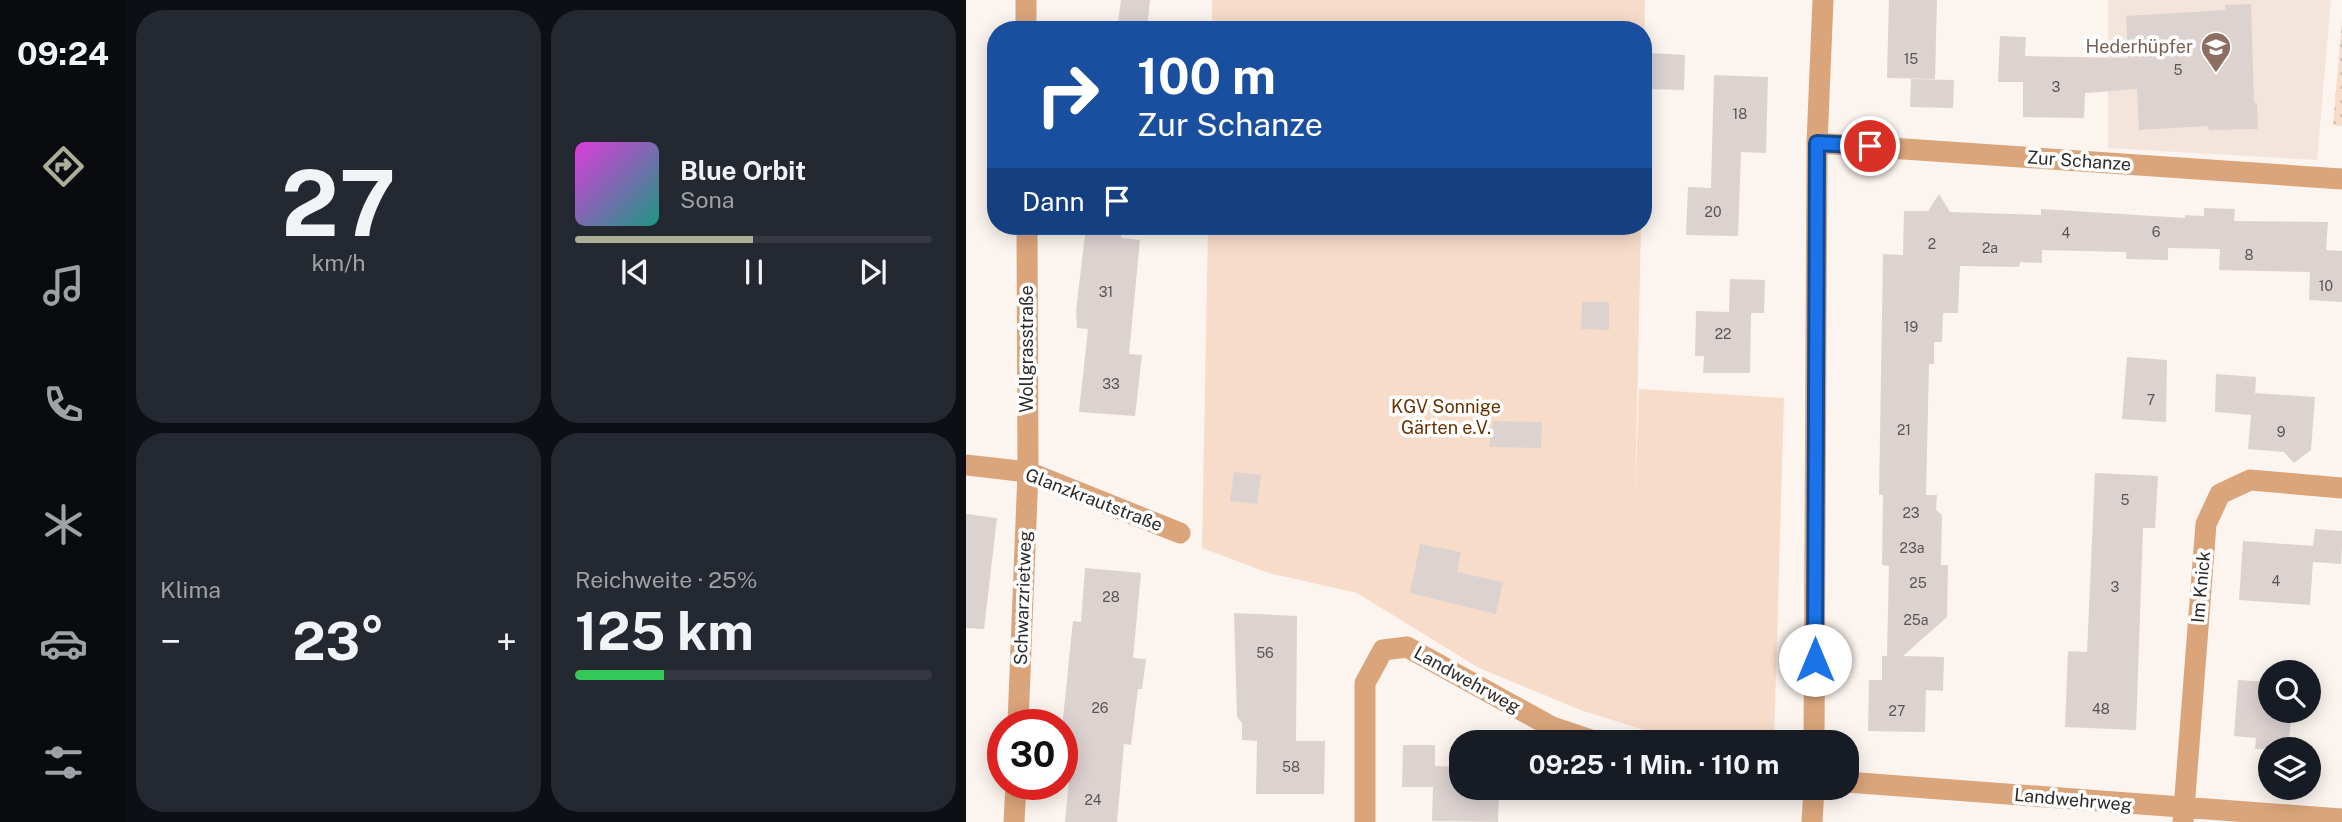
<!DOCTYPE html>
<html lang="de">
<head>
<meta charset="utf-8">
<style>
	:root { --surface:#171b24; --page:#242831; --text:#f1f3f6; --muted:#9ea1a6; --line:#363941; --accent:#adae98 }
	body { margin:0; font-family:"Public Sans",sans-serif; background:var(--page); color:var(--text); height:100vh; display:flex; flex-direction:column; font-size:26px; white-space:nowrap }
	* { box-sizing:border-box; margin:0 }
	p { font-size:23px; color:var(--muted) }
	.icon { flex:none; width:38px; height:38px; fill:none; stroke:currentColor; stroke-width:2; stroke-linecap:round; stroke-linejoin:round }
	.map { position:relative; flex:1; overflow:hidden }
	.sheet { display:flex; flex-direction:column; gap:10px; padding:10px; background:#0d0f14; width:840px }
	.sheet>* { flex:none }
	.banner { position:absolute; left:21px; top:21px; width:665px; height:214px; border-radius:28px; box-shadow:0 4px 18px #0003; background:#1a4fa0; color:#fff; overflow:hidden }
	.fabs { position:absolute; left:1292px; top:660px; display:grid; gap:14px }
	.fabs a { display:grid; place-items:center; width:63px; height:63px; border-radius:50%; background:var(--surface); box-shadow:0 4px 18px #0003; font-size:35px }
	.speed { position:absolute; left:21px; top:709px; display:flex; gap:14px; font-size:35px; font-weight:700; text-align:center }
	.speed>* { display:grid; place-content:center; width:91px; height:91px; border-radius:50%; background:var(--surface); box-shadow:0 4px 18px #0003; line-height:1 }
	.speed .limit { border:10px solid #d22; background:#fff; color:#111 }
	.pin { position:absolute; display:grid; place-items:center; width:60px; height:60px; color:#fff; margin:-30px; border:4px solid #fff; border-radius:50%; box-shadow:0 2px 7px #0007 }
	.me { position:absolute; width:77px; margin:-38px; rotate:0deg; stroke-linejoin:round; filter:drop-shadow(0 0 5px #0008) }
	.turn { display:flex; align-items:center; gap:24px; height:147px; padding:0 35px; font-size:32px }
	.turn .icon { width:91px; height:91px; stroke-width:2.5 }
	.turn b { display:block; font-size:49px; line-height:60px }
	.then { display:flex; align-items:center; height:66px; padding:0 35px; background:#0003; gap:14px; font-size:26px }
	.big { font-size:52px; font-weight:700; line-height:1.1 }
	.sheet .card { flex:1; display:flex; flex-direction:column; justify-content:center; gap:10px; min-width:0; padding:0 24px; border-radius:28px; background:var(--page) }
	.sheet .dial { align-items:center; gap:0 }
	.dial b { font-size:91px; line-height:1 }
	.song { display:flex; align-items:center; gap:21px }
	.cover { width:84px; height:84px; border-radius:10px; background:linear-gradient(135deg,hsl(300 70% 55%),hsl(170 70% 35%)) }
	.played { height:7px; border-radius:4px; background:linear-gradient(90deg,var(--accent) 50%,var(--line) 50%) }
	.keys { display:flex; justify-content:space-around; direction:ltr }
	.heat { display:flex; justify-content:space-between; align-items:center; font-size:38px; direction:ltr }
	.charge { height:10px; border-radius:5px; background:linear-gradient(90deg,#34c759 25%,var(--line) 0) }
	.sheet .tiles { flex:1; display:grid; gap:10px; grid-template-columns:repeat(2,1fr) }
	.trip { position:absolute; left:483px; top:730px; width:410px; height:70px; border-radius:28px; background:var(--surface); box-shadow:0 4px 18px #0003; font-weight:700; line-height:70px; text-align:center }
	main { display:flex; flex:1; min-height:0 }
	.tabs { display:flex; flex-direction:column; width:126px; justify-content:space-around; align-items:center; background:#090b0e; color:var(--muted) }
	.tabs .icon { width:49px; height:49px }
	.tabs .active { color:var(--accent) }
	.tabs b { font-size:32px; color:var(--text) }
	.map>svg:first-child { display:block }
	.built { fill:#f3e5dc }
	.green { fill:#f8dcca }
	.park { fill:url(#park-dots) }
	.building { fill:#dcd3d1 }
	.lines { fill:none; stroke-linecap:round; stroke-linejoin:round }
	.minor { stroke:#daa57b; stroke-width:21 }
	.route-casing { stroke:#114b97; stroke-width:18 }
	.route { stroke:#1a73e8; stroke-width:12 }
	.labels { text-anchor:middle; stroke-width:7; stroke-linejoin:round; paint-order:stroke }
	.number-label { font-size:14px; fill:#595553 }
	.education-label { font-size:18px; fill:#785e54; stroke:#fff; text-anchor:end }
	.street-label { font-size:18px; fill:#2d2b29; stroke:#fff }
	.park-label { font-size:18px; fill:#673200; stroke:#fff }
</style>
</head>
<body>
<main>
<nav class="tabs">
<b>09:24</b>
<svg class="icon active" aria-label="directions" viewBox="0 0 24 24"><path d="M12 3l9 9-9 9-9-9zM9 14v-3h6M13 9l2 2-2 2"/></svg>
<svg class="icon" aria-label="music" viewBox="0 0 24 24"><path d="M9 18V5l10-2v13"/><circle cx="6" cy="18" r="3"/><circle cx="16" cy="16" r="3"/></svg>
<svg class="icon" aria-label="phone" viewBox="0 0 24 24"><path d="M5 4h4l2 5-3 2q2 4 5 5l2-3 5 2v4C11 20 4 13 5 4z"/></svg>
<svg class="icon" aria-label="climate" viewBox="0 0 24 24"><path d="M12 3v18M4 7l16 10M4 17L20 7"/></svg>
<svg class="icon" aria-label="car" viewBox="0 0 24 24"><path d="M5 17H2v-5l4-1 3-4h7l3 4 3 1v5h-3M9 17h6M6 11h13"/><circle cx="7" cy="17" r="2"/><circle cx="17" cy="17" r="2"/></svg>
<svg class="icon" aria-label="filters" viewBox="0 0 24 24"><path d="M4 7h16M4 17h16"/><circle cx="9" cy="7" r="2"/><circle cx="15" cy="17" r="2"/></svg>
</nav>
<section class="sheet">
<div class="tiles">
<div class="card dial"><b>27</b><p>km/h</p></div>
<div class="card">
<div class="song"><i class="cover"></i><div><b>Blue Orbit</b><p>Sona</p></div></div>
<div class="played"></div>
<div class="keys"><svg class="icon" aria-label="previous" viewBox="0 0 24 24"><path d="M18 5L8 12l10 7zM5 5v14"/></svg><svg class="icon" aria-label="pause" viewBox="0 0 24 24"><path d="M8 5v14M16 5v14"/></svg><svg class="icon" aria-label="next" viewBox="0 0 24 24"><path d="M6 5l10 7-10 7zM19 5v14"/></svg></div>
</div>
<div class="card"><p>Klima</p>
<div class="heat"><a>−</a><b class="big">23°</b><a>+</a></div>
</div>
<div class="card"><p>Reichweite · 25%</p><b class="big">125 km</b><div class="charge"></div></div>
</div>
</section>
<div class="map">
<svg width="1376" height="822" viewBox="0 0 1376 822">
	<defs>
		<pattern id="park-dots" width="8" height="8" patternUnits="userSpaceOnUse" patternTransform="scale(1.75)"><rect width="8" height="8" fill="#f8dcca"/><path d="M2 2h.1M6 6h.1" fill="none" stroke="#d5bdae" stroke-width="1.8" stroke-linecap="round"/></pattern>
	</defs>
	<rect width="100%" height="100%" fill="#fbf4ef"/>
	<path class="built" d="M1142,0H1365L1351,160L1142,148Z"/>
	<path class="green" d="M246,0H679L677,104V30H246Z
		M242,226H675L669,499L673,389L818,398L808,742H762L692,734L617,711L513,668L391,593L303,573L236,548Z"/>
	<path class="park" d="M1376,19V126L1367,125Z"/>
	<path class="building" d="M155,0H184L181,30H151Z
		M923,0H971L969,79L921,78Z
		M1285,4L1288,103H1291L1292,129L1243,130L1242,126L1173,130L1171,89L1119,93L1118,118L1057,117V82H1032L1034,36L1060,37L1059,56L1162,58L1160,16L1259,10V5Z
		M684,53L719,55L718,90L683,89Z
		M748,75L802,77L800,153L775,152L772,236L720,235L722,187L745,188Z
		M945,79L988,80L987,108L944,107Z
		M973,194L984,212L1075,215V209L1219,218V215L1238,216V208L1269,209L1268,221L1362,222L1360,250L1376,251V302L1343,300L1344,272L1253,270L1254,249L1202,248V260L1160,259V252L1076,250V263L1054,262L1053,267L994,266L992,313H977L976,342H968V364H963L960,495H971L970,510L976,515L975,565H982L981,617L937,656L978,657L977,691L960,690L959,732L902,731L903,680H916V656H921L923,566L916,565L917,495H913L917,254L937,255L938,211H962Z
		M120,226H156L155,238L174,240L163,354L176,355L169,416L113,412L122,329L111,328L110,311Z
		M764,279L799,280L798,313H785L784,373H737L738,356H729L730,311L763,312Z
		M616,302H643V330L615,329Z
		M1161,357L1201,360L1200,422L1156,419Z
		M1250,374L1290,377L1289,393L1349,397L1345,450L1328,463L1318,452L1282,449L1285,415L1249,412Z
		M527,421L576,422L575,448L523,447Z
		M268,472L295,475L291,504L264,501Z
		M1129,473L1192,476L1189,528H1177L1170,730L1099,727L1102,651L1121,652Z
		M0,514L31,518L18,629L0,628Z
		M1349,529L1376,531V548L1375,564L1347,562L1344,605L1273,600L1277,541L1347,546Z
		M454,544L495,552L491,572L537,582L530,614L444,593Z
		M119,568L175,573L167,658L180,659L176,689H172L165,745L158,744L151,822H99L107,738L96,737V728L107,621L115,622Z
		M268,613L331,616L330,741H359L358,794H290L291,741L276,740V723L271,717Z
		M1272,680L1304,682V710H1326L1322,749H1289L1290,738L1268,736Z
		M437,745H469V766L495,767V788H533L532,822L466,821L467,787H436Z"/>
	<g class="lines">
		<path class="minor" d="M60,0V30
			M851,143L1376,179
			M0,465L62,472L214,533
			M52,724L62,472L61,226
			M848,742L851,143L857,0
			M880,782L1376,819
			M48,822L50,784
			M399,822V683L417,650L441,647L586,727L631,742
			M846,822L848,788
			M1217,822L1240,524L1254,494L1284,480L1376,488"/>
	</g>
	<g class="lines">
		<g class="route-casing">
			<path id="route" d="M849,660L851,143L904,146"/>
		</g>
		<use href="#route" class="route"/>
	</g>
	<defs>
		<g id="school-pin" transform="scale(1.575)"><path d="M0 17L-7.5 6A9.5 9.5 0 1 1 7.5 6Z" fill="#8d6e63" stroke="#fff"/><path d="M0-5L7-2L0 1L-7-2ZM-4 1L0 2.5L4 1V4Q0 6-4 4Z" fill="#fff"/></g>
	</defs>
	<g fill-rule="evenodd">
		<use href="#school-pin" x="1250" y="47"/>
	</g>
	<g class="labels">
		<g class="number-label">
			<text x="945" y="64">15</text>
			<text x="1212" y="75">5</text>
			<text x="1090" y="92">3</text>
			<text x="774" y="119">18</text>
			<text x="747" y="217">20</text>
			<text x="1190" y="237">6</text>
			<text x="1100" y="238">4</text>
			<text x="966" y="249">2</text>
			<text x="1024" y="253">2a</text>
			<text x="1283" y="260">8</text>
			<text x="1360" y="291">10</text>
			<text x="140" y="297">31</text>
			<text x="945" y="332">19</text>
			<text x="757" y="339">22</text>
			<text x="145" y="389">33</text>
			<text x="1185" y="405">7</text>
			<text x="938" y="435">21</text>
			<text x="1315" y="437">9</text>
			<text x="1159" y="505">5</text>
			<text x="945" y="518">23</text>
			<text x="946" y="553">23a</text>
			<text x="1310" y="586">4</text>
			<text x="952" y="588">25</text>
			<text x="1149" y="592">3</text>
			<text x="145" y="602">28</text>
			<text x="950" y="625">25a</text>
			<text x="299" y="658">56</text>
			<text x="134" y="713">26</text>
			<text x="1135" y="714">48</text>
			<text x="931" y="716">27</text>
			<text x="325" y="772">58</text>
			<text x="127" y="805">24</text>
		</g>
		<g class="education-label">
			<text x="1227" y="53">Hederhüpfer</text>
		</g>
		<g class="street-label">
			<text transform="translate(1113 161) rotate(4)" y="6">Zur Schanze</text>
			<text transform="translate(61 349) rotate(-90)" y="6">Wollgrasstraße</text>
			<text transform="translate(128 500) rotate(21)" y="6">Glanzkrautstraße</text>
			<text transform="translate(1235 587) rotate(-85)" y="6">Im Knick</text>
			<text transform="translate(57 598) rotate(-88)" y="6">Schwarzrietweg</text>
			<text transform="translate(501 680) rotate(29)" y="6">Landwehrweg</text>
			<text transform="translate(1107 800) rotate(5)" y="6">Landwehrweg</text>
		</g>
		<g class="park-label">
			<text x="480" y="413">KGV Sonnige<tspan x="480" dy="21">Gärten e.V.</tspan></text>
		</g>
	</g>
</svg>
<div class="fabs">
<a><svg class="icon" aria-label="search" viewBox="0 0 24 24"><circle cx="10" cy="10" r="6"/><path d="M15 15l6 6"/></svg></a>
<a><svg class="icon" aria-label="layers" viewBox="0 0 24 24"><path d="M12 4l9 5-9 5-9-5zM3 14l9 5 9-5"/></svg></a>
</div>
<div class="speed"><div class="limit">30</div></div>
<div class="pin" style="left:904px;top:146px;background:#d93025"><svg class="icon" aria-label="arrive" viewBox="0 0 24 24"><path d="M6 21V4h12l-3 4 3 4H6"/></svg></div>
<svg class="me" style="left:849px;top:660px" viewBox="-20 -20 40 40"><circle r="19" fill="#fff"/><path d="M0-13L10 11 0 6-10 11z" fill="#1a73e8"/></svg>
<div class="trip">09:25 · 1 Min. · 110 m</div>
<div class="banner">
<div class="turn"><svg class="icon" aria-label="right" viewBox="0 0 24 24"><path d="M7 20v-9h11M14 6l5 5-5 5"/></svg><div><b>100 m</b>Zur Schanze</div></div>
<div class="then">Dann<svg class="icon" aria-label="arrive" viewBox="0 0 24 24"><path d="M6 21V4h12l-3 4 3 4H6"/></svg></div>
</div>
</div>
</main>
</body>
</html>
